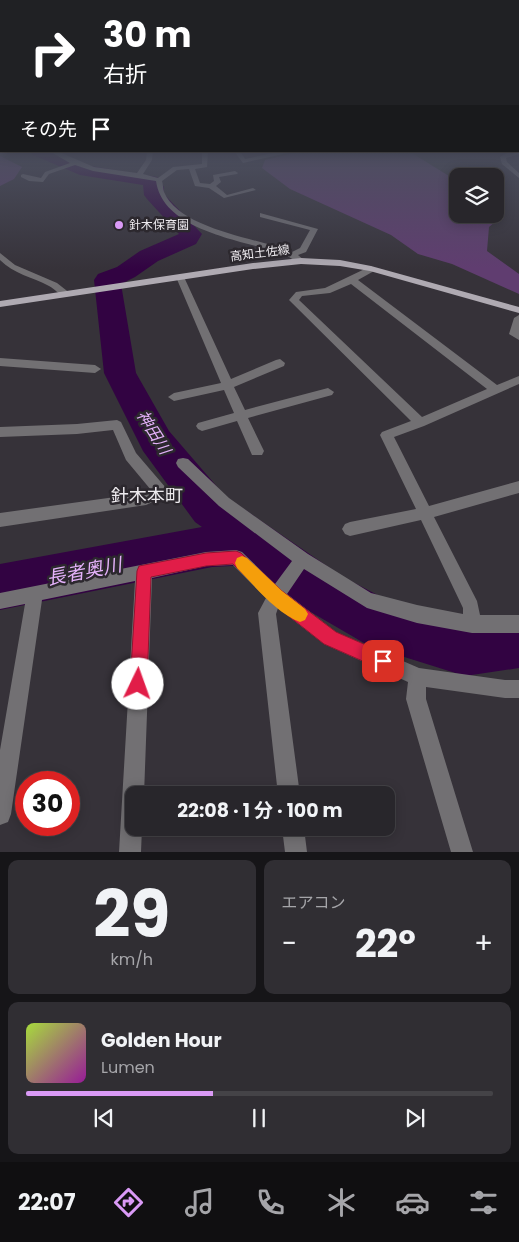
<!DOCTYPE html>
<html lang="ja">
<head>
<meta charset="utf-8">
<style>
	:root { --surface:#28262b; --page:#302e33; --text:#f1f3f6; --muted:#a5a5a9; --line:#444347; --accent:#da9af6 }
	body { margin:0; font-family:Poppins,"Noto Sans JP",sans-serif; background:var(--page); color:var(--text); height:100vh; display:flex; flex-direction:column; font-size:19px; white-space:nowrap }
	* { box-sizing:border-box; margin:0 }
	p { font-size:16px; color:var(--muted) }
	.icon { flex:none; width:28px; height:28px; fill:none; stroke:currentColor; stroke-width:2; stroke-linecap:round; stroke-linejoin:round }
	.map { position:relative; height:852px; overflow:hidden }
	.sheet { display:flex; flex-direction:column; gap:8px; padding:8px; background:#161518; flex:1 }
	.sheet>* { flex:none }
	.guide { position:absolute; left:0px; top:0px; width:520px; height:152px; box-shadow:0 2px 12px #0003,0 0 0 1px var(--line); background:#202124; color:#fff; overflow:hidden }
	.buttons { position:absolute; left:449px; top:168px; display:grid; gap:10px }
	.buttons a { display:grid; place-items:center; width:55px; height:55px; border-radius:10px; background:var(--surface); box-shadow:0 2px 12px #0003,0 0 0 1px var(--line); font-size:25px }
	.speed { position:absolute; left:15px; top:771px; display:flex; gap:10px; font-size:25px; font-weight:700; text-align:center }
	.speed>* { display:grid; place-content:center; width:65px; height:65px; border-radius:50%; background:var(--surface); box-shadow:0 2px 12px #0003,0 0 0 1px var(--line); line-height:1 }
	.speed .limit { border:8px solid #d22; background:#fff; color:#111 }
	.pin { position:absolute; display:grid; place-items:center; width:42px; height:42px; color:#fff; margin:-21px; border-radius:10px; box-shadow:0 2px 8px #0006 }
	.me { position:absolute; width:55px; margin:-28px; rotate:3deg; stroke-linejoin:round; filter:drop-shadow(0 0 4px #0008) }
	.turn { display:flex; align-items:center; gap:18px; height:105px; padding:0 20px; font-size:22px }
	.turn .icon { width:65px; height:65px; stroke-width:2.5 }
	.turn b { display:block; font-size:35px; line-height:42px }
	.then { display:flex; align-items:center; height:48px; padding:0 20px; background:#0003; gap:10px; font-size:19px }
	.big { font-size:38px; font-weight:700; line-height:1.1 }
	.sheet .card { flex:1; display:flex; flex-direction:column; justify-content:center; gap:8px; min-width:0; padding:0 18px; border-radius:10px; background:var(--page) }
	.sheet .dial { align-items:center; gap:0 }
	.dial b { font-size:65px; line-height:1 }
	.song { display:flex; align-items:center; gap:15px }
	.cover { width:60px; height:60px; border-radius:8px; background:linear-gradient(135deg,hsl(80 70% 55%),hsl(300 70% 35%)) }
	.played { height:5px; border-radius:2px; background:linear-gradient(90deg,var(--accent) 40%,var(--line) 40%) }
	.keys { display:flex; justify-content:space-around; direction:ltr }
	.heat { display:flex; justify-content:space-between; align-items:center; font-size:28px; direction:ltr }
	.sheet .tiles { flex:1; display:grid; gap:8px; grid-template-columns:1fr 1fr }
	.card:last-child { grid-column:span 2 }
	.trip { position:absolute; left:125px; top:786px; width:270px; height:50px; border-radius:10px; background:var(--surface); box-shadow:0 2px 12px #0003,0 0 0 1px var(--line); font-weight:700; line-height:50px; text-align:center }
	.tabs { display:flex; height:80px; justify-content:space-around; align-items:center; background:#100f11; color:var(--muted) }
	.tabs .icon { width:35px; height:35px }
	.tabs .on { color:var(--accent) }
	.tabs b { font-size:22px; color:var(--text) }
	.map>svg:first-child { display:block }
	.green { fill:#603d70 }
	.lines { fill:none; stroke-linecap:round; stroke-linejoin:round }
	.river { fill:#320342; fill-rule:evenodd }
	.minor { fill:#727073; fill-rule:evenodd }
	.major { fill:#afaab2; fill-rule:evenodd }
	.route { fill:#e11d48; stroke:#92132f }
	.slow { fill:#f59e0b }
	.poi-dot { fill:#da9af6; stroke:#2c282e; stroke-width:2 }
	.labels { text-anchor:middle; stroke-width:5; stroke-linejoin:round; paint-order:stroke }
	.far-poi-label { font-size:12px; fill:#edeaee; stroke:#2c282e; text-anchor:start }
	.far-street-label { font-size:12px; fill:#edeaee; stroke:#2c282e }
	.water-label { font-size:16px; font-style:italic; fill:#e4b1fa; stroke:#2c282e }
	.quarter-label { font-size:18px; fill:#edeaee; stroke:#2c282e }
	.near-water-label { font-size:19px; font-style:italic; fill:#e4b1fa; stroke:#2c282e }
</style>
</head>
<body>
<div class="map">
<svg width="519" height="852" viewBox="0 0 519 852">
	<rect width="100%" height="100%" fill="#363239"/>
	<path class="green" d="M303,151H405L415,155L457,181L458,214H495V210L502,216L489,227L487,251L519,274V294L452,264L418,254L391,235L290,189L262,168L265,160Z
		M0,156L22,167L14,179L0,186Z"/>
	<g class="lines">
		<path class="river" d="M31,151H57L91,166L157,177L164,187V194L202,234L196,244L158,261L135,277L121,284L136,373L169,431L225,496L343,577L391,602L465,624L519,616V668L465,676L382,650L364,643L309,611L250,565L212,567L0,610V564L202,527L195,522L143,451L104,373L94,280L98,274L117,267L140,251L179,234L147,199L144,195L143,185L80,175L33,155Z"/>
		<path class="minor" d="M519,150V154L506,158L507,162L519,173V178L502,164L500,157L508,152Z
			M49,151H57L94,167L137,173L146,160L147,151H153L152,160L143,174L158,178L173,167L202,164V151H208L207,167L195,169L200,183L210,184L214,181L213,175L235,171L238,173L237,174L219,177L221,182L216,186L227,195L253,188L256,190L224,198L209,188L195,186L189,169L177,170L162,181C163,184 163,189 164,192C180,230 259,238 292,252L300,248L310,230L260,217V213L318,229L306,252L298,255L305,261L301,264C294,261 288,255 280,253C242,240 163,231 156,181L93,171L75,165L49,174L43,182L29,181L21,177V175L23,174L41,178L45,172L70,163Z
			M234,151H240L245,159L283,151H296L243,163Z
			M0,253L15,265L57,283L71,294L66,297C59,295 55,289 49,286C32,277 14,274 0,260Z
			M371,266L375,269L374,271L358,280L497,385L519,376V384L424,426L394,437L429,506L519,481V493L434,517L477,601L480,615H519V633H472L417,623L367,608L304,569L287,594L336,632L419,668L505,680H519V698H505L426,687V699L473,852H451L406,699L408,682L324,644L278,608L276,614L300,795H278L258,613L266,598L233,565L206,566L152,578L144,795H134V828H142L141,852H119L135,581L42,600L11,814L8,822L0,825V750L25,604L0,609V593L206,552L236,550L242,552L275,584L292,561L219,506L178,467L176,463L178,459L183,458L188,459L229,498L308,554L371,593L417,605L463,614V608L421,520L350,536L345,534L342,529L345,524L350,522L416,509L380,435L382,432L411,421L289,300L296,292L325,288ZM351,284L487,389L422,417L299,300L302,296L330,293Z
			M180,274L184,277L231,379L276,360L280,359L285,363L284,366L234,387L245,410L328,388L334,392L332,395L248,418L264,451L262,455H252L237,421L202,431L198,429L196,426L198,423L234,413L224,390L174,401L168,397L174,393L221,383L176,277Z
			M519,315V340L509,334L514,318Z
			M0,358L95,365L101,369L95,373L0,366Z
			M117,420L121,422L136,453L166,488L168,492L166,496L146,505L0,527V513L144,493L151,490L126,460L113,430L77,434L0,437V427L77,424Z
			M282,828H304L307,852H285Z"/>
		<path class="major" d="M301,258L340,260L371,266L519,307V313L370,271L340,266L301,264L253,269L0,307V301L253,263Z"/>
	</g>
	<linearGradient id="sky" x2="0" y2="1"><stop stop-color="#1e1c1f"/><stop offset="0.56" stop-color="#4c4f5f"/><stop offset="1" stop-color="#4c4f5f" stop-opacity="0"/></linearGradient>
	<rect width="519" height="269" fill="url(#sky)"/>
	<path class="route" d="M236,551L241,553L282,591L336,632L389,655L391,661L389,667L383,670L324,644L271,602L233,564L206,566L151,577L147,684L144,690L138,692L132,690L130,684L137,571L139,566L206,553Z"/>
	<path class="slow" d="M242,556L247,558L282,591L305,609L308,614L305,620L300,622C275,612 255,586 237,568L235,563L237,558Z"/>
	<circle class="poi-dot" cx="119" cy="225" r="5"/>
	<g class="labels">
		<g class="far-poi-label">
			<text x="129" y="229">針木保育園</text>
		</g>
		<g class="far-street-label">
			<text transform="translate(260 253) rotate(-7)" y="4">高知土佐線</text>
		</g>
		<g class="water-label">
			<text transform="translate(154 432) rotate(58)" y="6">神田川</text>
		</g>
		<g class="quarter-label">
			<text x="147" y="502">針木本町</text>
		</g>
		<g class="near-water-label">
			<text transform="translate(84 571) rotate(-11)" y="7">長者奥川</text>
		</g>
	</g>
</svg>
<div class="buttons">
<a><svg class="icon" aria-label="layers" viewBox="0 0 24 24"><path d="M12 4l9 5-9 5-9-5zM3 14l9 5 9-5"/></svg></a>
</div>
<div class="speed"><div class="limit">30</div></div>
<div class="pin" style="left:383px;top:661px;background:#d93025"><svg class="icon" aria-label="arrive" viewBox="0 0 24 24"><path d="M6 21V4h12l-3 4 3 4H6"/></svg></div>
<svg class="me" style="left:138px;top:684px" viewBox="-20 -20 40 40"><circle r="19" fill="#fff"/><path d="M0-13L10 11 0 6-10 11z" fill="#e11d48"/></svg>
<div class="trip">22:08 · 1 分 · 100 m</div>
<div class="guide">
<div class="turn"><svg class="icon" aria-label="right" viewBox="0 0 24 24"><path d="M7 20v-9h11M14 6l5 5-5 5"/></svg><div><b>30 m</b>右折</div></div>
<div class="then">その先<svg class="icon" aria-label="arrive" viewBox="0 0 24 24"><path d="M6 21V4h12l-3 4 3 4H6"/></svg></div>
</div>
</div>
<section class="sheet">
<div class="tiles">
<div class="card dial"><b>29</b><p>km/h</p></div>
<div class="card"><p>エアコン</p>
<div class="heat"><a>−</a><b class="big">22°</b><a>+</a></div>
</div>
<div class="card">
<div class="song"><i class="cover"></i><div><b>Golden Hour</b><p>Lumen</p></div></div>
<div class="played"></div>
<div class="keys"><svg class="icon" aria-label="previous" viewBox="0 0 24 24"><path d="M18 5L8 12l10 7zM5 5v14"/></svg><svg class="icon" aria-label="pause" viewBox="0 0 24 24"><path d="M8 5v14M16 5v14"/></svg><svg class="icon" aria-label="next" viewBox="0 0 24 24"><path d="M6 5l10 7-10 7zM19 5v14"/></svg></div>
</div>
</div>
</section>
<nav class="tabs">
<b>22:07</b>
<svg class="icon on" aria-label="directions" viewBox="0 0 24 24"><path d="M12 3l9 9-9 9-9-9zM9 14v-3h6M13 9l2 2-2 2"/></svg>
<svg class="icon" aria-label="music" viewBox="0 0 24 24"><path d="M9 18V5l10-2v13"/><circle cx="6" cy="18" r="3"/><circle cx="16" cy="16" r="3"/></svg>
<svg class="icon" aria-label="phone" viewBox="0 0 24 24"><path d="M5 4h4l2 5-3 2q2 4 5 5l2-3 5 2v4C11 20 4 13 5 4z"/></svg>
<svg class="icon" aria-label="climate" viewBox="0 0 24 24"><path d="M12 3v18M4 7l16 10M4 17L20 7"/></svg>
<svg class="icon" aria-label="car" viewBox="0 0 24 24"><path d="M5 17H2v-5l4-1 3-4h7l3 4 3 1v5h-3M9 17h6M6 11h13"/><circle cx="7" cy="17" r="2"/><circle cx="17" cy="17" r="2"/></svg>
<svg class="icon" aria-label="filters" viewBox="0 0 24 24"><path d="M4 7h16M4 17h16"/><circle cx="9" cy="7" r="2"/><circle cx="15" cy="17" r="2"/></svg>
</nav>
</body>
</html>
